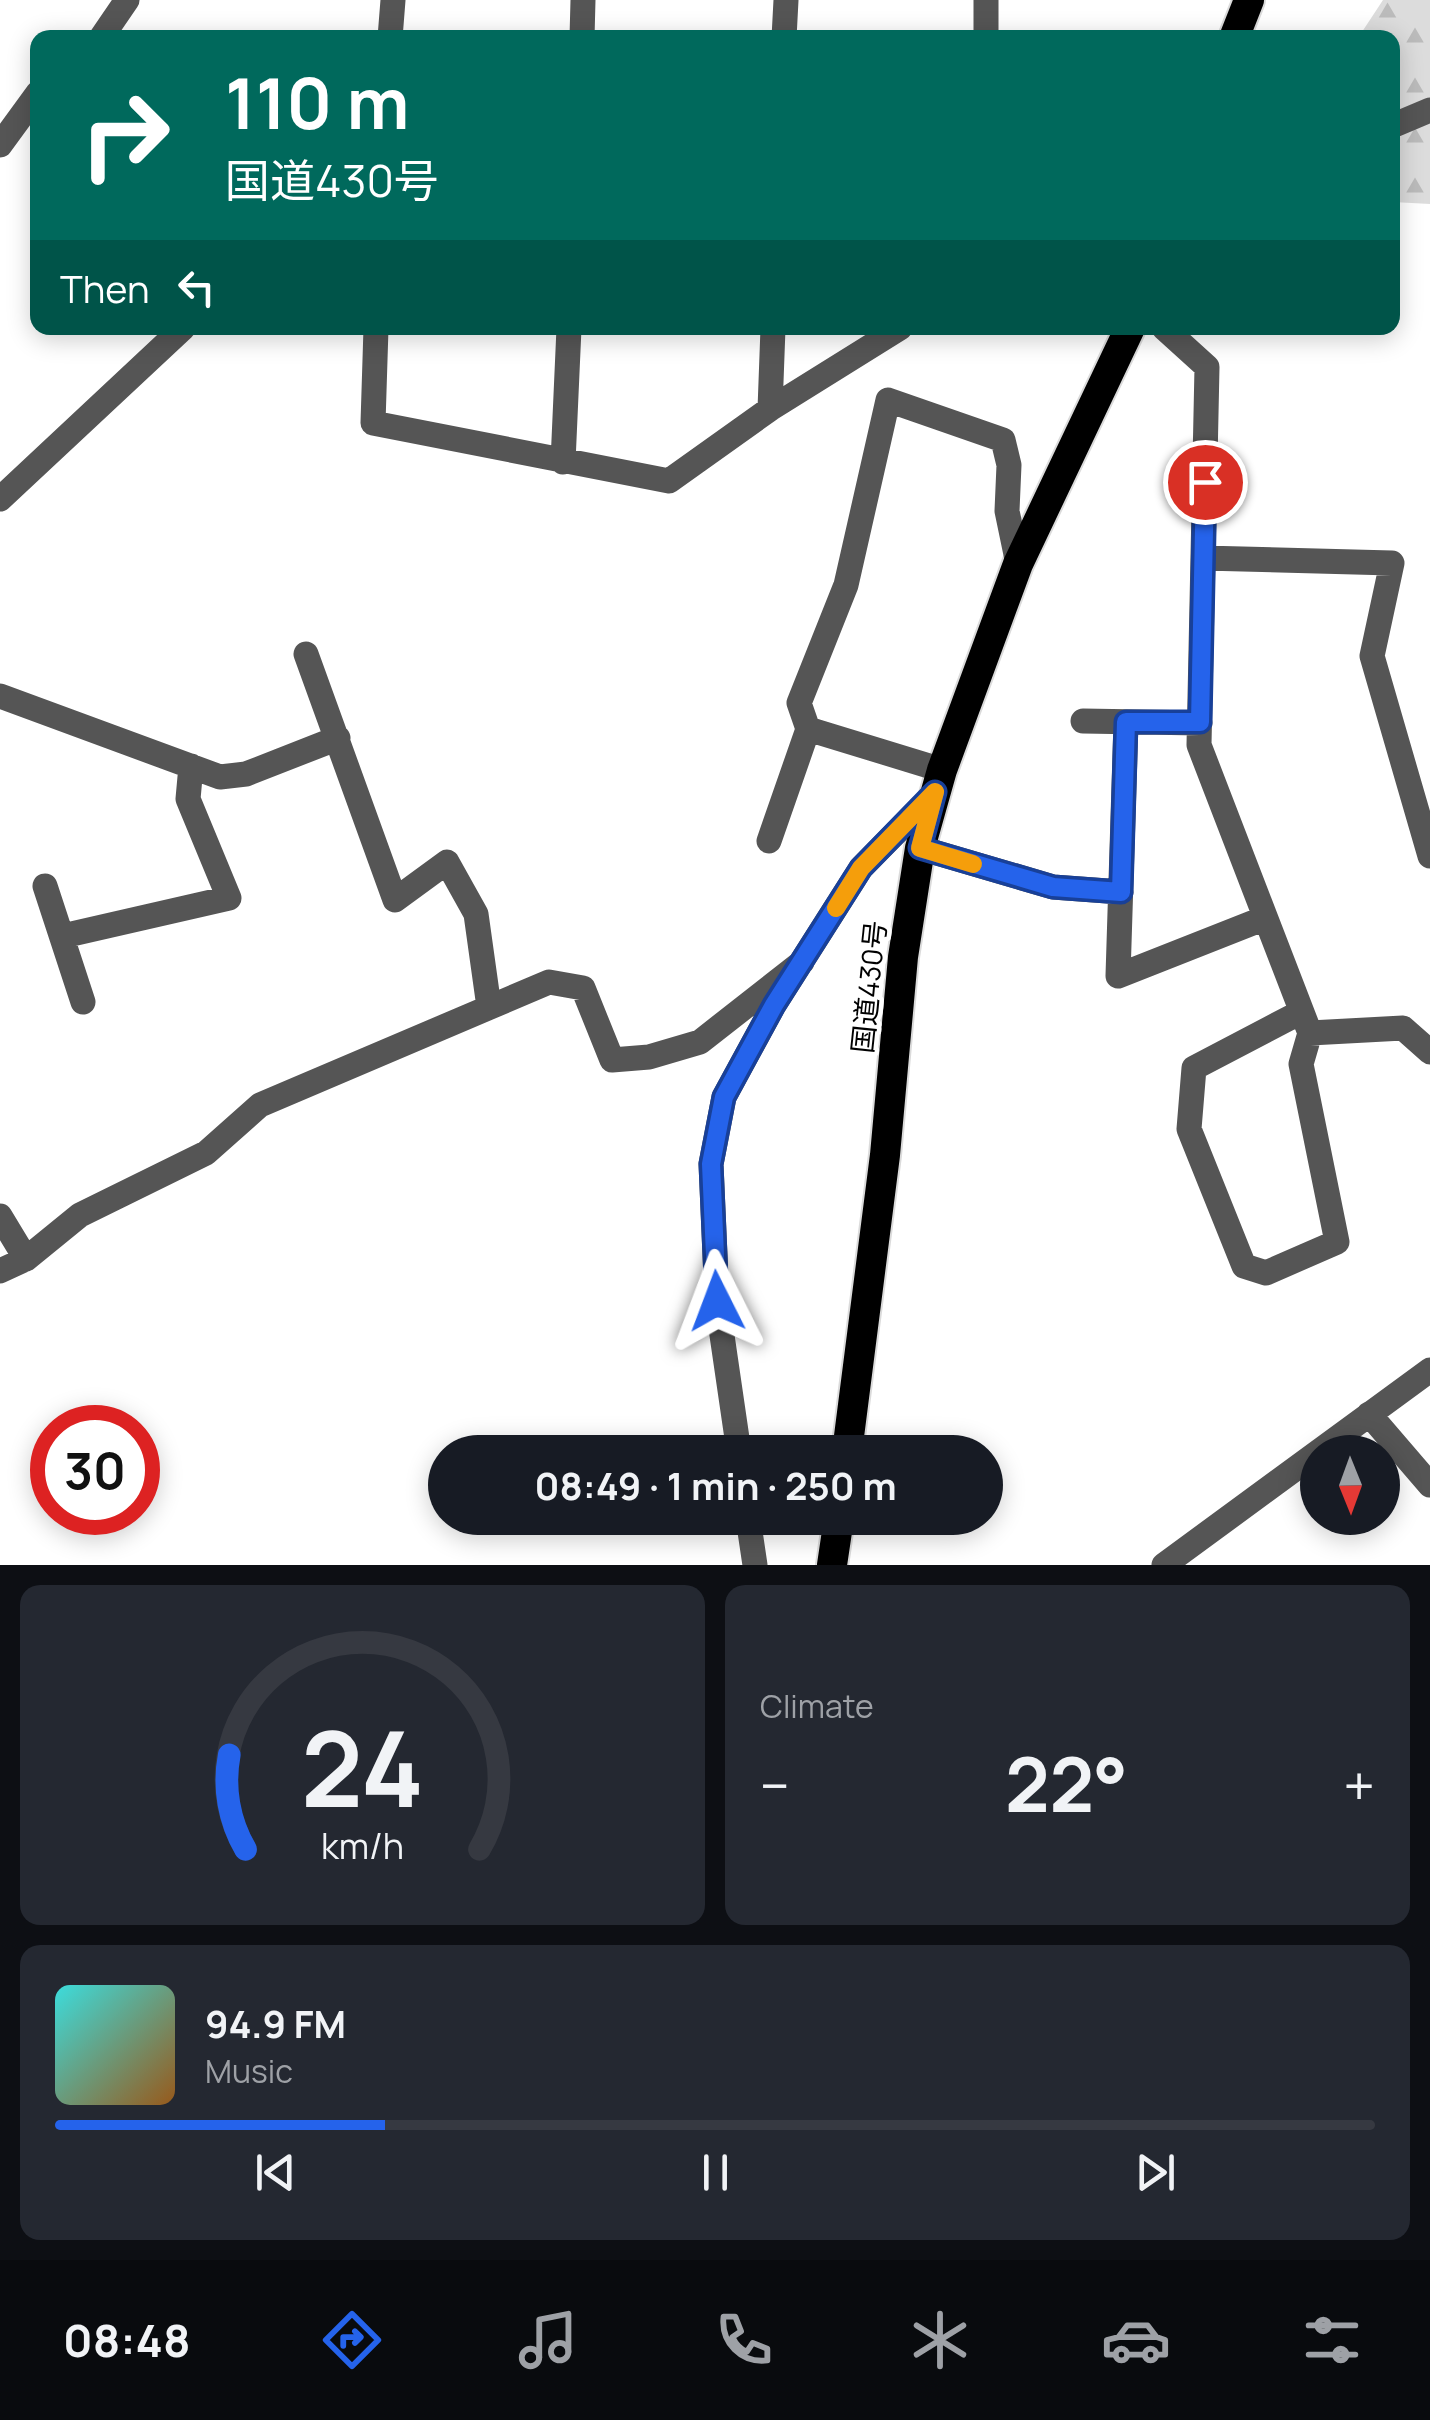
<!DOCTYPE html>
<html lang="en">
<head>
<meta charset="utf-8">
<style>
	:root { --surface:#171b24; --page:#242831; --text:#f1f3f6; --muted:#9ea1a6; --line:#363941; --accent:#2563eb }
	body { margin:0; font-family:Manrope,"Noto Sans JP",sans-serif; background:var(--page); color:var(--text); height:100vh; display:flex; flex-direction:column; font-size:38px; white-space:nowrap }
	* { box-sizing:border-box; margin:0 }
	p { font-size:32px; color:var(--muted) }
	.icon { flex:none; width:55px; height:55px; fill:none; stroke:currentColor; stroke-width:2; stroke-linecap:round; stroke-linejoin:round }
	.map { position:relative; height:1565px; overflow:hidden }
	.details { display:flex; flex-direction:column; gap:20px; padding:20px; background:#0d0f14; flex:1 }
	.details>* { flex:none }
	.guide { position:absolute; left:30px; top:30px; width:1370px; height:305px; border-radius:20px; box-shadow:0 5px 25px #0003; background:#00695c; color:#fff; overflow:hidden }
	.needle { width:65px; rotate:179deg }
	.tools { position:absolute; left:1300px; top:1435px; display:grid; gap:20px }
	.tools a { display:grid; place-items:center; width:100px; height:100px; border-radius:50%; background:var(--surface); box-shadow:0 5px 25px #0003; font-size:50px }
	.speed { position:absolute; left:30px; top:1405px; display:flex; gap:20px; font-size:50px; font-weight:700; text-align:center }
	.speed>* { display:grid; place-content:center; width:130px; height:130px; border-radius:50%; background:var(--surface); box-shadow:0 5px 25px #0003; line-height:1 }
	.speed .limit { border:15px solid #d22; background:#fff; color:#111 }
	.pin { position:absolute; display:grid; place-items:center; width:85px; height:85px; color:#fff; margin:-42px; border:5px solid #fff; border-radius:50%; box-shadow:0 2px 10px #0007 }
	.me { position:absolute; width:110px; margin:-55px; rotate:357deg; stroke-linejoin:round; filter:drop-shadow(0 0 8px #0008) }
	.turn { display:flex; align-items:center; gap:35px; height:210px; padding:0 30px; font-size:45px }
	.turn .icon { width:130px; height:130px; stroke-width:2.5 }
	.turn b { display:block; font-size:70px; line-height:85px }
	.then { display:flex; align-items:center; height:95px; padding:0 30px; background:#0003; gap:20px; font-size:38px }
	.big { font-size:75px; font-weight:700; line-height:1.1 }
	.details .widget { flex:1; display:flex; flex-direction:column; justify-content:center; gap:15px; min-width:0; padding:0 35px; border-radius:20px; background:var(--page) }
	.details .dial { align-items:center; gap:0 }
	.dial svg { height:260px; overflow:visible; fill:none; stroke:var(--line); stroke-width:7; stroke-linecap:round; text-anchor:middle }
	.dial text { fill:var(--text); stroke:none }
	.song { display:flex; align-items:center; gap:30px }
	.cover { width:120px; height:120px; border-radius:15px; background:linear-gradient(135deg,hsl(180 70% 55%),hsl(30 70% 35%)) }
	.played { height:10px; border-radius:5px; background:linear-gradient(90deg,var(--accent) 25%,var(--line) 25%) }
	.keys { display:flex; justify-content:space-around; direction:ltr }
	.heat { display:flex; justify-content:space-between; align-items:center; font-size:55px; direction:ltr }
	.details .tiles { flex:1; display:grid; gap:20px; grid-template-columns:1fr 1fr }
	.widget:last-child { grid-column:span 2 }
	.trip { position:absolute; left:428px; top:1435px; width:575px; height:100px; border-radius:50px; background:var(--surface); box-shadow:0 5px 25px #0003; font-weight:700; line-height:100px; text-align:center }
	.dock { display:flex; height:160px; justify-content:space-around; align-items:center; background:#090b0e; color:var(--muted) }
	.dock .icon { width:70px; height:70px }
	.dock .active { color:var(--accent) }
	.dock b { font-size:45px; color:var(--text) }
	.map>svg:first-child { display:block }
	.forest { fill:url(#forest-firs) }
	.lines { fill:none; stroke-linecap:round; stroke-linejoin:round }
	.highway-casing { stroke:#dbdbdb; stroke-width:34 }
	.minor { stroke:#555; stroke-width:25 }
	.highway { stroke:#000; stroke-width:30 }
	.route-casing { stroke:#184099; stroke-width:25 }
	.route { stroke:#2563eb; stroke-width:18 }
	.slow { stroke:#f59e0b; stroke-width:18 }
	.labels { text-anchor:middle; stroke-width:9; stroke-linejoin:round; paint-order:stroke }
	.street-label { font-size:28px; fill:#000; stroke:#fff }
</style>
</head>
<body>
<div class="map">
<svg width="1430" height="1565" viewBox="0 0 1430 1565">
	<defs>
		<pattern id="forest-firs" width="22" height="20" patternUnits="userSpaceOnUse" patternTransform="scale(2.5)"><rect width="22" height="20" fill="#dcdcdc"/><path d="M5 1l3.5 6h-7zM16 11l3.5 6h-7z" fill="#bbb"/></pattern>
	</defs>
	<rect width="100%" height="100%" fill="#fff"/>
	<path class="forest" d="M1383,0H1430V204L1393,202L1392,38H1358Z"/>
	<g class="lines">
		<g class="highway-casing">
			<path id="highway" d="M1234,38L1249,0
				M847,1452L885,1155L903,957L920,848L942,770L1018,564L1130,328
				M832,1565L839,1518"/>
		</g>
		<path class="minor" d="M101,38L127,0
			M390,38L393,0
			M582,38L583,0
			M784,38L786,0
			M986,38V0
			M1392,126L1430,110
			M0,145L38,93
			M376,328L373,423L669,481L770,409L900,328
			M1164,328L1207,367L1199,745L1310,1033L1403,1028L1430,1052
			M770,409L773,328
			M563,462L569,328
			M0,499L183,328
			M1203,558L1392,563L1372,656L1430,856
			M306,654L395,900L447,862L476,914L489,1007
			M0,696L220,777L246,774L338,738
			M1083,721L1200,723
			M1126,722L1118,976L1265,918
			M942,770L808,729L799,703L846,585L888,400L1003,440L1009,465L1007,511L1018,564
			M769,841L808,729
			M920,848L1053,887L1121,892
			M45,886L83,1002
			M63,936L229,898L188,799L191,766
			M1301,1012L1194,1068L1189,1129L1244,1266L1266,1273L1337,1242L1301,1064L1310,1033
			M0,1216L26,1259
			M0,1271L26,1259L80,1215L206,1153L260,1105L549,982L583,988L612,1060L649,1057L700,1042L802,962
			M1369,1414L1430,1485
			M739,1452L717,1301L711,1164L724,1097L774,1005L861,868L935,793
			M748,1518L755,1565
			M1164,1565L1430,1370"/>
		<use href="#highway" class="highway"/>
	</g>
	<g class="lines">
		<g class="route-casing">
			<path id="route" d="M717,1301L711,1164L724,1097L774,1005L861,868L935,792L920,848L1053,887L1121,892L1126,722H1200L1205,482"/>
		</g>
		<use href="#route" class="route"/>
		<path class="slow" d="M836,908L861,868L935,792L920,848L973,864"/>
	</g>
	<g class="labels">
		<g class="street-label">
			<text transform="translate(869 987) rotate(-84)" y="10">国道430号</text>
		</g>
	</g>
</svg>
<div class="tools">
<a><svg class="needle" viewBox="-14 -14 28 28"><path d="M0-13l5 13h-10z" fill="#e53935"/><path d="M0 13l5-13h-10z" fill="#9ea1a6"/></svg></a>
</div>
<div class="speed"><div class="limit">30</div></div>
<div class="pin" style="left:1205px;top:482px;background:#d93025"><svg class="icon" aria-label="arrive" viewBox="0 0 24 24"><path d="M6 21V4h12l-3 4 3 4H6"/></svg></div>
<svg class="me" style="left:717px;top:1301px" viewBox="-20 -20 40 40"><path d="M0-17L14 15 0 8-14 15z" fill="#2563eb" stroke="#fff" stroke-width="4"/></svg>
<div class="trip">08:49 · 1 min · 250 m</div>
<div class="guide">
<div class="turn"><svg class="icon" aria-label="right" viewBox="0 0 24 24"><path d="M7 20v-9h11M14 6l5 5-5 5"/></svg><div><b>110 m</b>国道430号</div></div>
<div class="then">Then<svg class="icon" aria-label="left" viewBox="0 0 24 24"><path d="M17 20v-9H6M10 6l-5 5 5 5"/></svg></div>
</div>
</div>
<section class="details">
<div class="tiles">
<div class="widget dial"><svg viewBox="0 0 100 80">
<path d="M14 69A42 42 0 1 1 86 69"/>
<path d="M14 69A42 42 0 0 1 9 40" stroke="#2563eb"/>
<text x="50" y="56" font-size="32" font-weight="700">24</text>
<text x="50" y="72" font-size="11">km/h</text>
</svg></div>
<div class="widget"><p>Climate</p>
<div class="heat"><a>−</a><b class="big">22°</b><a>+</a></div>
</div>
<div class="widget">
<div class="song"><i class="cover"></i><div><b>94.9 FM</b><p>Music</p></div></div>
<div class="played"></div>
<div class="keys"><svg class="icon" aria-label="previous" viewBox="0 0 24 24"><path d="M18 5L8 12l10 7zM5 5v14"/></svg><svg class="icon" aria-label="pause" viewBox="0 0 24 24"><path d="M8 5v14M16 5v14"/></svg><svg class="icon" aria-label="next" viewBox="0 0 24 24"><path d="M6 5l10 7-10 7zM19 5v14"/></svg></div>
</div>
</div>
</section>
<nav class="dock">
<b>08:48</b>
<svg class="icon active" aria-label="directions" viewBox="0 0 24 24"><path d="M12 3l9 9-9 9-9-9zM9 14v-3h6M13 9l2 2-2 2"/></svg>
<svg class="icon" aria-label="music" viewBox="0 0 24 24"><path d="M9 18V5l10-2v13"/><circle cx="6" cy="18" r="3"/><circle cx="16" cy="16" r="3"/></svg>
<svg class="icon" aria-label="phone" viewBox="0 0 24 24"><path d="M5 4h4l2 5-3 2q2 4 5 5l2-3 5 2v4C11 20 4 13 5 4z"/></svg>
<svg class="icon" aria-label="climate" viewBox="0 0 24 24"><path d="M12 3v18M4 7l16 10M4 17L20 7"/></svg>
<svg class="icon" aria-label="car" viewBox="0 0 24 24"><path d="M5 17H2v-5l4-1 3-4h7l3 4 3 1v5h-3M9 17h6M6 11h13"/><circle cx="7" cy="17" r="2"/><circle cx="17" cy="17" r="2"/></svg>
<svg class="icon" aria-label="filters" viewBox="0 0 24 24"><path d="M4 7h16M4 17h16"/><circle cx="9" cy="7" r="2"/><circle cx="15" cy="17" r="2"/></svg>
</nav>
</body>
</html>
